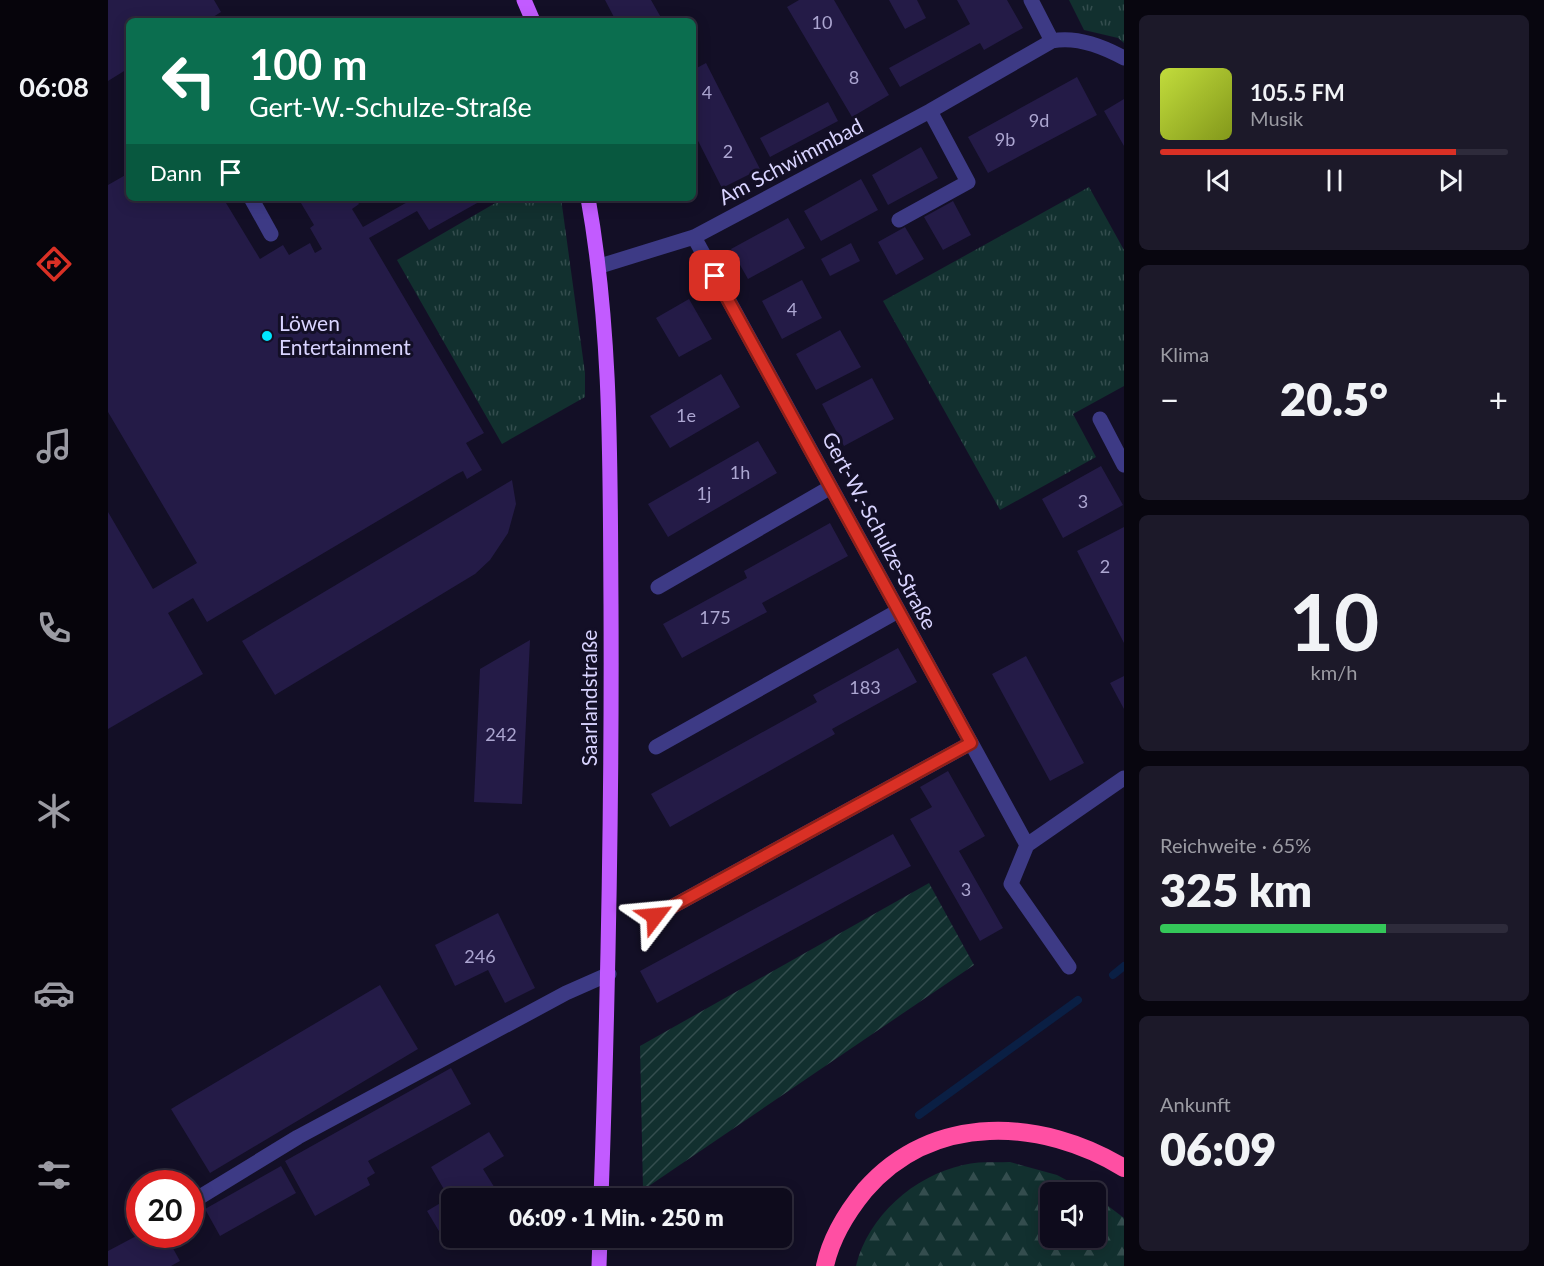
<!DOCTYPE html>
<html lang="de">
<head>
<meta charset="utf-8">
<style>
	:root { --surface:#0e0b1c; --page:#1c1929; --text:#f1f3f6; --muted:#9b9ba3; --line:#2e2b3b; --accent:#d93025 }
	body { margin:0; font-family:Lato,sans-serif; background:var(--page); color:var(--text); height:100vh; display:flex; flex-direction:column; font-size:22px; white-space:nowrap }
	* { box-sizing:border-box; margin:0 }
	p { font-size:20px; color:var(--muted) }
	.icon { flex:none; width:33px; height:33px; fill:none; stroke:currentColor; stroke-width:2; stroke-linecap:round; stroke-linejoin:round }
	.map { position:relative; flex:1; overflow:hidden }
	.drawer { display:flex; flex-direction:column; gap:15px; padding:15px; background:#08060f; width:420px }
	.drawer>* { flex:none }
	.top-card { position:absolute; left:18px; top:18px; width:570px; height:183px; border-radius:9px; box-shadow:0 3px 15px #0003,0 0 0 2px var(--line); background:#0b6e4f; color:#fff; overflow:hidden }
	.fabs { position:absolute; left:932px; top:1182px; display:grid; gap:12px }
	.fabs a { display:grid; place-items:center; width:66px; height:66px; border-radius:9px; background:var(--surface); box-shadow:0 3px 15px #0003,0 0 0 2px var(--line); font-size:30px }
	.speed { position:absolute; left:18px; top:1170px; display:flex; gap:12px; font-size:30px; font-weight:700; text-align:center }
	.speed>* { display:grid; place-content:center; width:78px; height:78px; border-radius:50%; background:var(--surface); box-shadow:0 3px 15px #0003,0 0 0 2px var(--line); line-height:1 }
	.speed .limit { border:9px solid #d22; background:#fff; color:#111 }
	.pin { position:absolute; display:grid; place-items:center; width:51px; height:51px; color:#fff; margin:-26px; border-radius:12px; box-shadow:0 3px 9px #0006 }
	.me { position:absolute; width:66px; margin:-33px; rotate:61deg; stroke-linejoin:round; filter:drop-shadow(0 0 4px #0008) }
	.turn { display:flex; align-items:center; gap:21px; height:126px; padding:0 24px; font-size:27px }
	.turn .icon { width:78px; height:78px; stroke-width:2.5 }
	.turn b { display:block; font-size:42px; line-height:51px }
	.then { display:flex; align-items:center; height:57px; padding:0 24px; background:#0003; gap:12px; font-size:22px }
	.big { font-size:45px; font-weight:800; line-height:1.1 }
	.drawer .card { flex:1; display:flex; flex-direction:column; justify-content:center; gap:9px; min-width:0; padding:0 21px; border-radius:9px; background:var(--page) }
	.drawer .dial { align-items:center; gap:0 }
	.dial b { font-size:78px; line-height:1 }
	.song { display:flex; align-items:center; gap:18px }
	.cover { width:72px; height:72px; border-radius:9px; background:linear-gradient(135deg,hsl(70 70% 55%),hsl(70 70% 35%)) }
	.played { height:6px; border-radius:3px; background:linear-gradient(90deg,var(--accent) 85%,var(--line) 85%) }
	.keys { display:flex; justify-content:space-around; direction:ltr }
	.heat { display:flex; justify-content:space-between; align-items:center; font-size:33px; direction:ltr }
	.charge { height:9px; border-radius:4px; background:linear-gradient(90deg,#34c759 65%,var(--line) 0) }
	.trip { position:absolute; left:333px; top:1188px; width:351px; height:60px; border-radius:9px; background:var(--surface); box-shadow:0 3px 15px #0003,0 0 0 2px var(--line); font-weight:800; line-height:60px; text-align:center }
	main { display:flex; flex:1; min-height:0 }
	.menu { display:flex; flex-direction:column; width:108px; justify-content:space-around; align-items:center; background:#06040b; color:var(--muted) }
	.menu .icon { width:42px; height:42px }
	.menu .current { color:var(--accent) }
	.menu b { font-size:27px; color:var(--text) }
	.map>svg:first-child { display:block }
	.grass { fill:url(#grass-tufts) }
	.forest { fill:url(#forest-firs) }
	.garden { fill:url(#garden-furrows) }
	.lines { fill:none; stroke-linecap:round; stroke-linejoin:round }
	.stream { stroke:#0a1f44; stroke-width:8 }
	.building { fill:#241b47 }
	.minor { stroke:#3d3a85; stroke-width:15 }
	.major { stroke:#c25bff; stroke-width:15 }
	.highway { stroke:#ff4fa3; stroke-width:18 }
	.route-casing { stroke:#8d1f18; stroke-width:15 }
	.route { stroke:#d93025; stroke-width:10 }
	.poi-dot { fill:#00e5ff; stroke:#130f26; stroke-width:2 }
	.labels { text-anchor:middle; stroke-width:6; stroke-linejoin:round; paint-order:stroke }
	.number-label { font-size:18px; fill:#aca6d1 }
	.street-label { font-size:21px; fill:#d9d4ff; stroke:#130f26 }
	.poi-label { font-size:21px; fill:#d9d4ff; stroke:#130f26; text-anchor:start }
</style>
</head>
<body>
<main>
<nav class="menu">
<b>06:08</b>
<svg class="icon current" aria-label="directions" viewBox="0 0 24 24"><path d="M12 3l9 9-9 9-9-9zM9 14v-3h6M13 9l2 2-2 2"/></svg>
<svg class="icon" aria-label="music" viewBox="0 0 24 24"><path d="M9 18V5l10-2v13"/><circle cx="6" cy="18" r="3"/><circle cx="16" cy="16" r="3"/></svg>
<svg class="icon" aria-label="phone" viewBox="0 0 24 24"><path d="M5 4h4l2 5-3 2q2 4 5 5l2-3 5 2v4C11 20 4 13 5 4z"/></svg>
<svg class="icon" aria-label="climate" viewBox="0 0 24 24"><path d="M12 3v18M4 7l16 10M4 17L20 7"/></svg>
<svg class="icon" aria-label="car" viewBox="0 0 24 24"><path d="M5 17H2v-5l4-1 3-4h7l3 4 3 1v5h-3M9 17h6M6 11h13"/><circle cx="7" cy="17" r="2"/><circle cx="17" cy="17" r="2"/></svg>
<svg class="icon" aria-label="filters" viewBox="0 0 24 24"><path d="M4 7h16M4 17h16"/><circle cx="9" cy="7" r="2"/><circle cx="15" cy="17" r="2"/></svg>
</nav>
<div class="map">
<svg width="1016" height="1266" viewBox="0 0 1016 1266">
	<defs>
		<pattern id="grass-tufts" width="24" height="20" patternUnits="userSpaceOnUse" patternTransform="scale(1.5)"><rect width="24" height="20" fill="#12302f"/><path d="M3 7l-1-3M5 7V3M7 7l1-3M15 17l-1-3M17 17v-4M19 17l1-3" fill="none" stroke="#344d4e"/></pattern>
		<pattern id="forest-firs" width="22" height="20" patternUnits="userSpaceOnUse" patternTransform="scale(1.5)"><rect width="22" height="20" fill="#12302f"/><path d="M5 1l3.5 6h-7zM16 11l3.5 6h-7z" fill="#344d4e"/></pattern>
		<pattern id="garden-furrows" width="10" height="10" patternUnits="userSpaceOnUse" patternTransform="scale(1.5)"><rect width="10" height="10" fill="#12302f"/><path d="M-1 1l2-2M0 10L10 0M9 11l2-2" fill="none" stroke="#344d4e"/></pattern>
	</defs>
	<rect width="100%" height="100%" fill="#130f26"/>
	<path class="grass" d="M961,0H1016V43L1010,38L976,30Z
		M981,187L1016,250V386L965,414L988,457L892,510L775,301Z
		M396,198H453L477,373V397L394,444L289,260Z"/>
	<path class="forest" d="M902,1162L949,1175L981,1192H942V1238H987V1196L1016,1218V1266H748C760,1216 806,1176 855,1165C870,1161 887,1163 902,1162Z"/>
	<path class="garden" d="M821,883L866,965L535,1190L532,1046Z"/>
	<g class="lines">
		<path class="stream" d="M1005,975L1016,966
			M811,1115L970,1000"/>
	</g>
	<path class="building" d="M0,0H106L113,12L99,21H21V68L0,81Z
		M497,0H543L555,21H508Z
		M691,0H726L781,95L744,117L679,7Z
		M781,0H809L818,18L797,29Z
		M849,0H899L915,28L876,50L872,43L792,87L781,68L862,24Z
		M598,63L652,169L614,188L585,131V70Z
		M969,77L989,115L880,173L860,137Z
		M1016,99V146L996,111Z
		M720,102L730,121L662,157L652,138Z
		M813,147L830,178L780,205L764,175Z
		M21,173V198H115L152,259L175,245L181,255L202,243L207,253L214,249L202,228L206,225L190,198H247L251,204L244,209L255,227L303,200L302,198H378L321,230L309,211L261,238L376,433L358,443L374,470L359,479L355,471L349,474L99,622L85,598L60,613L95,674L0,729V512L45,589L89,563L0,412V185Z
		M753,179L770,210L713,241L696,211Z
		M845,201L863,235L835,250L816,217Z
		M680,218L697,248L640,279L623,249Z
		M797,227L816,259L788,275L770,242Z
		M743,243L752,261L722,276L713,259Z
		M694,280L714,318L674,339L654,301Z
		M581,299L604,339L571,357L548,318Z
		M732,330L753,367L708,390L688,354Z
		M613,374L632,407L562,448L542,416Z
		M764,378L786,419L736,446L714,404Z
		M650,441L669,473L560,537L540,504Z
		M993,466L1015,505L955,538L934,499Z
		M404,480L408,504L400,533L382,560L367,574L167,695L134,641Z
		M722,523L740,556L654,603L659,612L574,658L555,624L639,578L636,571Z
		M1016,527V643L969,551Z
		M422,640L414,804L366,802L372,669Z
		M790,648L809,682L724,729L727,734L562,827L543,794L709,702L705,695Z
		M918,656L976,763L942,781L884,674Z
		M1016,676V709L1002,683Z
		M840,771L877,836L851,851L895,928L872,941L802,819L824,807L812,787Z
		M785,834L803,866L549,1003L532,971Z
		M390,913L427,988L397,1003L380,970L347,986L327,945Z
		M272,985L310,1049L102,1173L63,1109Z
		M343,1068L363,1104L260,1161L267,1173L259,1178L262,1185L207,1216L177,1161Z
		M381,1132L396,1156L375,1169L393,1198H344V1238H357L341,1248L319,1211L341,1198L323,1167Z
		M173,1166L188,1193L112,1236L97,1209Z
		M32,1234H57L72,1261L63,1266H0V1251Z"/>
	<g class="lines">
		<path class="minor" d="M944,41C969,36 994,46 1016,58
			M143,198L163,234
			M791,220L860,182L822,111
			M586,237L919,845
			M492,266L586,237L822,111L944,41L923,0
			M992,419L1016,465
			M550,587L723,487
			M548,747L790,611
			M919,845L903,884L961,967
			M919,845L1016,778
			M547,916L863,743
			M82,1203L190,1137L458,993L501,974"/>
		<path class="major" d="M416,0L425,21
			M480,198C504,332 502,469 503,604C504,803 500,1000 493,1198
			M491,1266L492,1238"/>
		<path class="highway" d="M717,1266C723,1238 739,1212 757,1190C825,1112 934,1118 1016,1168"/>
	</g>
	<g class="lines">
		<g class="route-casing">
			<path id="route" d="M547,916L863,743L607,276"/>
		</g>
		<use href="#route" class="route"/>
	</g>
	<circle class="poi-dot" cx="159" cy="336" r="6"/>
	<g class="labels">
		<g class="number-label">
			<text x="714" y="29">10</text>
			<text x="746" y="84">8</text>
			<text x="599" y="99">4</text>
			<text x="931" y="127">9d</text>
			<text x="897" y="146">9b</text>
			<text x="620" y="158">2</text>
			<text x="684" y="316">4</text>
			<text x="578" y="422">1e</text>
			<text x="632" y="479">1h</text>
			<text x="596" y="500">1j</text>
			<text x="975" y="508">3</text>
			<text x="997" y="573">2</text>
			<text x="607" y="624">175</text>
			<text x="757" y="694">183</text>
			<text x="393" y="741">242</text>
			<text x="858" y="896">3</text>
			<text x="372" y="963">246</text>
		</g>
		<g class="street-label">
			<text transform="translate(683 162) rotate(-28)" y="7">Am Schwimmbad</text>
			<text transform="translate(771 531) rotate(62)" y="7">Gert-W.-Schulze-Straße</text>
			<text transform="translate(482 698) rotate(-90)" y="7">Saarlandstraße</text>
		</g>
		<g class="poi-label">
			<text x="171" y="331">Löwen<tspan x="171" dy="24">Entertainment</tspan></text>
		</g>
	</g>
</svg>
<div class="fabs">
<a><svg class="icon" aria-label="sound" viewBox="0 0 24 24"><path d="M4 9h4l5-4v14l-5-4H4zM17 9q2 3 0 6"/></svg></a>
</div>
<div class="speed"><div class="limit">20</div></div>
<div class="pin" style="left:607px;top:276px;background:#d93025"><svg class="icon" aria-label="arrive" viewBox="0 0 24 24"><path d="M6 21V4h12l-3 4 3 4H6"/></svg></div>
<svg class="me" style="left:547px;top:916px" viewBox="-20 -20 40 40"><path d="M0-17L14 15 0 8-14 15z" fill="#d93025" stroke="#fff" stroke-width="4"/></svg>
<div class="trip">06:09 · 1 Min. · 250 m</div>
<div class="top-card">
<div class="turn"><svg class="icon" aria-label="left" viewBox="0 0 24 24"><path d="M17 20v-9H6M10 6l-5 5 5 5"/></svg><div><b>100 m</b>Gert-W.-Schulze-Straße</div></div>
<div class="then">Dann<svg class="icon" aria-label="arrive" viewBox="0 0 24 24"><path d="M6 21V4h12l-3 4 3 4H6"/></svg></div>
</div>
</div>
<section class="drawer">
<div class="card">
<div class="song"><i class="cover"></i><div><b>105.5 FM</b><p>Musik</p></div></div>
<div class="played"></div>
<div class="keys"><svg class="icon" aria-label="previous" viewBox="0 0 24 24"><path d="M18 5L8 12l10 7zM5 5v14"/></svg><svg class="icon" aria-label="pause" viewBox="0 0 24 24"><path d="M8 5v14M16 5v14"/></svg><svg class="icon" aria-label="next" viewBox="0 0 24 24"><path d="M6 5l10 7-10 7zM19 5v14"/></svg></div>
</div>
<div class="card"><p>Klima</p>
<div class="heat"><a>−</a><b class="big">20.5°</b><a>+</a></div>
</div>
<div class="card dial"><b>10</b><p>km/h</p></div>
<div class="card"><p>Reichweite · 65%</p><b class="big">325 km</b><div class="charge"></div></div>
<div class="card"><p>Ankunft</p><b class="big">06:09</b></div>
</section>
</main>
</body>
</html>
